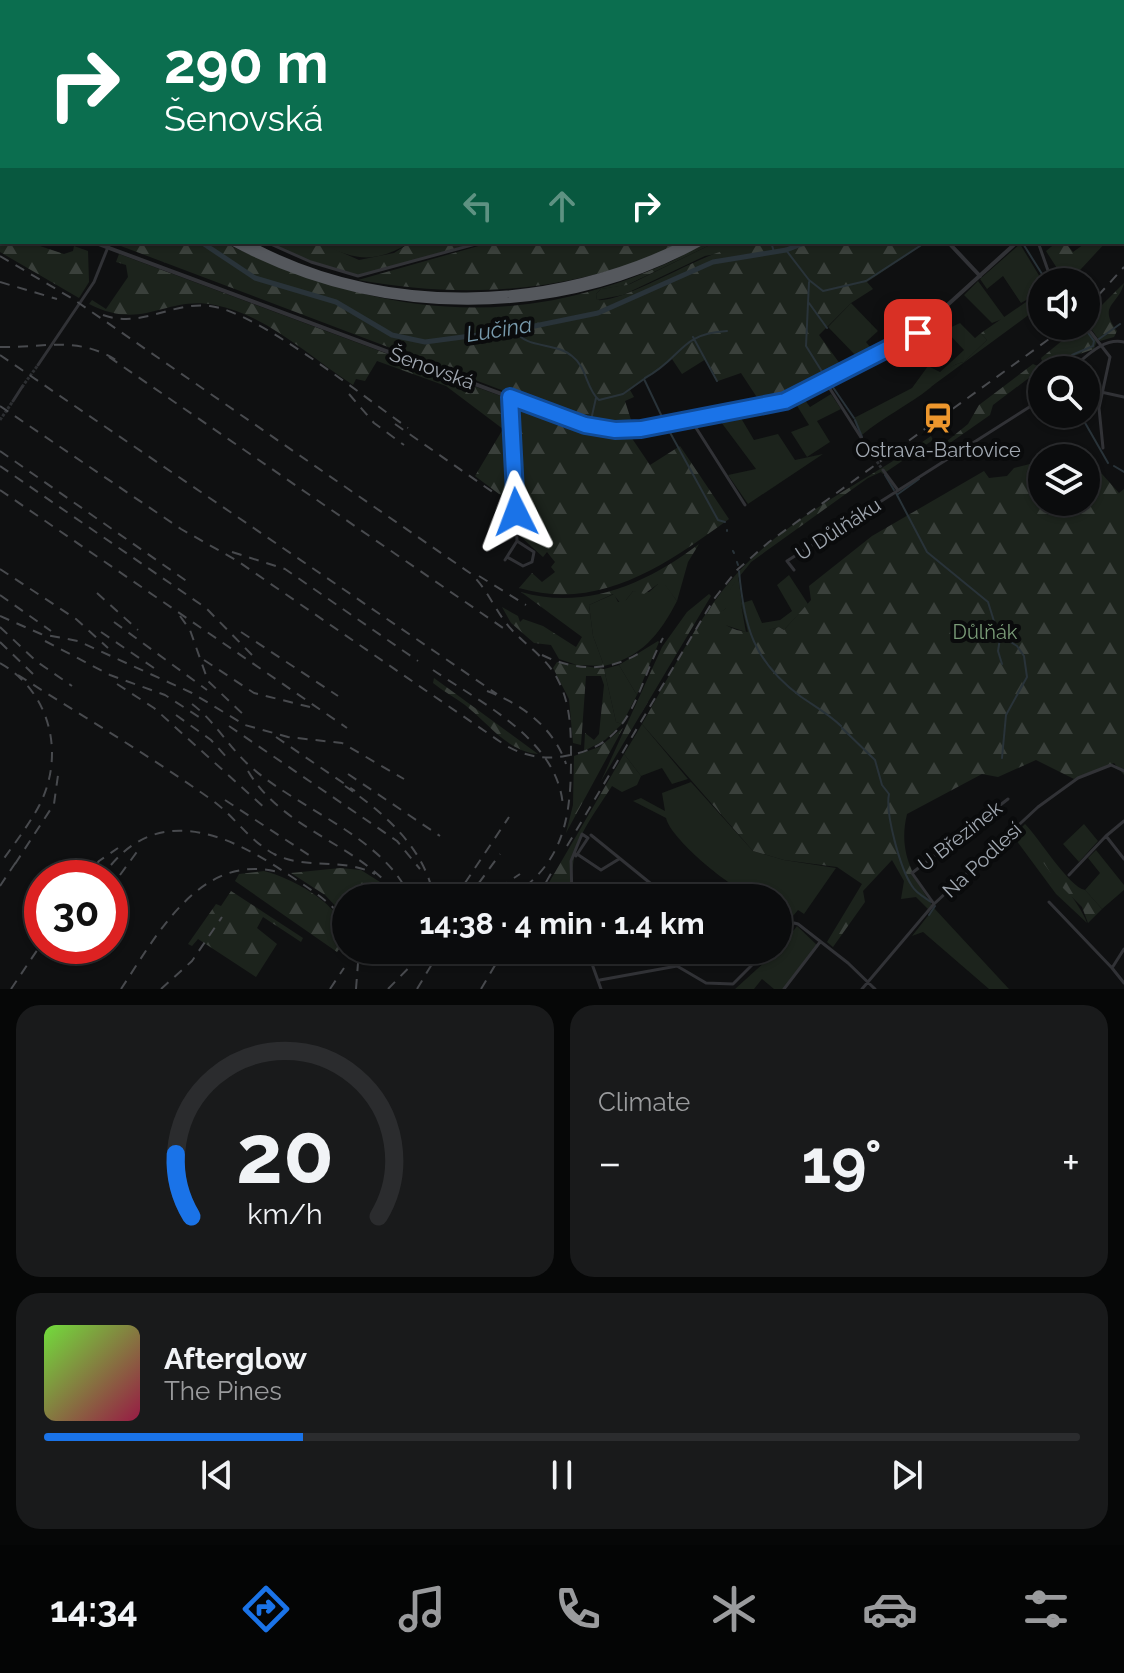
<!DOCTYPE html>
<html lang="en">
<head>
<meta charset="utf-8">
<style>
	:root { --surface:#0b0c0d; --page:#191a1b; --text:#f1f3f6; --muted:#9a9b9d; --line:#2b2c2e; --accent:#1a73e8 }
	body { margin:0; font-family:Raleway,sans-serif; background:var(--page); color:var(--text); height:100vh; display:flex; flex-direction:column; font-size:30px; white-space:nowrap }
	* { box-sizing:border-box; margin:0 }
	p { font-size:26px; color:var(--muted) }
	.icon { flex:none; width:44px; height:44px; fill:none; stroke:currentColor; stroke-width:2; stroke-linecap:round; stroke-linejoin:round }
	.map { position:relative; height:989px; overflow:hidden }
	.sheet { display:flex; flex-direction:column; gap:16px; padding:16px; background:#060707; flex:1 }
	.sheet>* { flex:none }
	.guide { position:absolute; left:0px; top:0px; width:1124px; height:244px; box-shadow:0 2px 6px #0004,0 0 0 2px var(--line); background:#0b6e4f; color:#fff; overflow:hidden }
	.tools { position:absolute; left:1028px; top:268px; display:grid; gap:16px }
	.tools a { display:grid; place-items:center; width:72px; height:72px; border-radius:50%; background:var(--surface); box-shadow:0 2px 6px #0004,0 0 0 2px var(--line); font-size:40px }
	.speed { position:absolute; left:24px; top:860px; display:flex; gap:16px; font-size:40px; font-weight:700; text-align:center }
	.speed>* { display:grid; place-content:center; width:104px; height:104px; border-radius:50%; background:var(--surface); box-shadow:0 2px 6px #0004,0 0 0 2px var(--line); line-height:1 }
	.speed .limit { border:12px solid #d22; background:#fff; color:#111 }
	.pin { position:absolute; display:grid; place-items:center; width:68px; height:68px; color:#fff; margin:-34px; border-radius:16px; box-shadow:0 4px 12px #0006 }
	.me { position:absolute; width:88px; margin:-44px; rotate:357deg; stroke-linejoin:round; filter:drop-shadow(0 0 6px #0008) }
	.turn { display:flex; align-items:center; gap:28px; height:168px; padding:0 32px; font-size:36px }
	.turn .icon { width:104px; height:104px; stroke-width:2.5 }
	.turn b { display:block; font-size:56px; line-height:68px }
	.lanes { display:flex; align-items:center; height:76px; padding:0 32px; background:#0003; justify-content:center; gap:40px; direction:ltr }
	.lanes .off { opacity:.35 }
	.big { font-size:60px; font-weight:700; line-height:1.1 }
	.sheet .widget { flex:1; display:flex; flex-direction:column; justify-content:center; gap:12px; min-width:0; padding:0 28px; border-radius:24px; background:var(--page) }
	.sheet .dial { align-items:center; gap:0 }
	.dial svg { height:208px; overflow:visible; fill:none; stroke:var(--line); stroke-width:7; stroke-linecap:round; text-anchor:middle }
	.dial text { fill:var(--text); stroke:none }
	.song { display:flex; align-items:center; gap:24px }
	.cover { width:96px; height:96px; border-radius:12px; background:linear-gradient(135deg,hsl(100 70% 55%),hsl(340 70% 35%)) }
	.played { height:8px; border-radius:4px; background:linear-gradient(90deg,var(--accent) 25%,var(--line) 25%) }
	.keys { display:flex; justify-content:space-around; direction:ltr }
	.heat { display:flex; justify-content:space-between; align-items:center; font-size:44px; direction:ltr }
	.sheet .tiles { flex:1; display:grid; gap:16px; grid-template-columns:1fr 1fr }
	.widget:last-child { grid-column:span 2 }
	.trip { position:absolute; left:332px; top:884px; width:460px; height:80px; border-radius:40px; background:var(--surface); box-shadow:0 2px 6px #0004,0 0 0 2px var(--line); font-weight:700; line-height:80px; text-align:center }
	.dock { display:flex; height:128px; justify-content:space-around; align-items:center; background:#040505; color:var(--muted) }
	.dock .icon { width:56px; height:56px }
	.dock .selected { color:var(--accent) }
	.dock b { font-size:36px; color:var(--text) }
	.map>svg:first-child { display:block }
	.green { fill:#1c231c }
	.forest { fill:url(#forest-firs) }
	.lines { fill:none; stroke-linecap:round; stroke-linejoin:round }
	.stream { stroke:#293339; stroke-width:2 }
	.river { stroke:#293339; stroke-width:5 }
	.minor-tunnel { stroke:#2c2e31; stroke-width:3; stroke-dasharray:3 1.5; stroke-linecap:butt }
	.minor { stroke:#313236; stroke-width:3 }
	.tertiary { stroke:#313236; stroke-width:4 }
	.trunk { stroke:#55585d; stroke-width:7 }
	.rail { stroke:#484a4e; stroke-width:2; stroke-dasharray:10 8; stroke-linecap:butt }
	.route-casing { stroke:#114b97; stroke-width:20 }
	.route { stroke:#1a73e8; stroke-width:14 }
	.labels { text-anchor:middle; stroke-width:8; stroke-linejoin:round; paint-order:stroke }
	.street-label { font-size:20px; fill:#a1a8b1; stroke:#0a0b0c }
	.poi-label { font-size:20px; fill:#a1a8b1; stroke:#0a0b0c }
	.park-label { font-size:20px; fill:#7a9c78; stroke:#0a0b0c }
	.water-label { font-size:22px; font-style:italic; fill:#789aac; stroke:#0a0b0c }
</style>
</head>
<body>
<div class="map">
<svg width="1124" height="989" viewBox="0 0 1124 989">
	<defs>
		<pattern id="forest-firs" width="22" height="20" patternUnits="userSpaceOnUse" patternTransform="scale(2)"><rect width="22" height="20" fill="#1c231c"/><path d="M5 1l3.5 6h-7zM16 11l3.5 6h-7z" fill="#3a403b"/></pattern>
	</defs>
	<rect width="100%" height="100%" fill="#0f1011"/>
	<path class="green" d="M318,242H411C375,264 355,261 318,242Z
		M716,242H781L705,256L623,295L597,300L596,294L601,289L630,284Z
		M1020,244L1043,282L1042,291L1021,303L1003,276L987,289L980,279Z
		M978,281L1005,318L992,323L964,295Z
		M851,303L878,331L866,342L875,353L860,360L828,327Z
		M960,323L975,338L981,333L987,340L964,362C946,366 944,376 930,388C909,405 883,417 862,435L854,418L912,388L928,366L940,372L964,350L945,330Z
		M831,394L841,409L817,421L830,442L807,457L791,432L809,425L794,401L802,396L810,407Z
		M738,413L754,440L778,434L795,460L823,454L748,504L728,475L756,469L718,418Z
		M789,575L808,604L784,630L779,627L760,633L748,632L741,604L746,632L722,624L716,616L726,608V596L738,576L742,603L752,600L762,623L780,620L792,611L777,585Z
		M658,584H665L677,601C660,634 641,658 604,666L593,636L589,605L614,594L618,602L626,600L633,591L649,592Z
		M619,665L637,695L622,724L616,722L604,669Z
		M642,724L688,779L672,784L662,768L641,776L624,754Z
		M691,782L753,851L784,860L836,868L804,914L798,910L778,934V898H749L748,894C726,884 671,839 666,818L633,801L641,798L665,811L662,793Z
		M1084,824L1098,841L1079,862L1063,844Z
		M1020,830C1036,852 1081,902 1087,923L1056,894L1013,836Z
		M1096,850L1124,885V890L1102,909L1085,890L1100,873L1088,858Z
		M934,908L1009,989H989L923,932L912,936Z
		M797,926L817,945L783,989H774L762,979L754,989H735L778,950Z"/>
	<path class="forest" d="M21,0H393L394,2H24Z
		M0,211L2,242H28L64,254L73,251L74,246L88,251L89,282L79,298L0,252Z
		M223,242C343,300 466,329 598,289C623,282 648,272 672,261C685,255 701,242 716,242L627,285L601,289L596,294L597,300C625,303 695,256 733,248C795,236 863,242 927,242L867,282L873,289L851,303L819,335L843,368L790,394L760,402L741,373L718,381L706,359L682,374L672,359L630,390L634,397L625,401L633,426H607L573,417L113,243Z
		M267,242H318L359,260L394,253L411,242H478L358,276L311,262Z
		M481,242H684C581,292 469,300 358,280L482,245Z
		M1057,242H1065L1073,252L1087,242H1106L1069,282H1061L1062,276L1046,251Z
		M119,254L506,398L515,537L495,522L505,507L503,497L475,476L503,429L446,386L377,361L365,381L356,379L353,385C311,358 265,314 215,305C165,295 144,332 89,304L92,300L106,309L128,277L126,265L116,262Z
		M1124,283C1119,305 1097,305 1117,331L1114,337L1100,341L1089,326L1086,329L1097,341L1094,349L1071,357L1067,370V356L1044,367L1041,358L1080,326H1086V321Z
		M1042,291V305L932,386C942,372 948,366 964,362L987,340L981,333Z
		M1033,364L1042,368L993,405L990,415L940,450L936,444L941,446L968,424L979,405Z
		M512,401L590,431L629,434L650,465L680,446L729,519C667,564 600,612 519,588L532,573L542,582L555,572L551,567L555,562L547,552L543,557L520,536Z
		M931,436L933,440L883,474L881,472L868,478L751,562C740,577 726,588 726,608L717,616C731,636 758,634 779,627L784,630L811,600L809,586L872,536L984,471L989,478L1007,476L1014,468L1042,461V502H1086V471L1102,474L1119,493L1124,489V775L1114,763L1074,779L1036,760L998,777L982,774L907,814C898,851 912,875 932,905L928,909L916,897L901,899L904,881L892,860L863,891L865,902L833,947L827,942L862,884L837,867L784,860L753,851L642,724C673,671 701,609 745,565C799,511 870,479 931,436Z
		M699,544L688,562L677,601L665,585L658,584L644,594L633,591L622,605L613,594L589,605L593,636L604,666L577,665L559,659L551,645L534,643L511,623L502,607L518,616L520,622L523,619L543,626L576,647L582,637L521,592C585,611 648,583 699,544Z
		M709,594L711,596L601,781L662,647L687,612Z
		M658,641L659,642L637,695L619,665Z
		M557,662L604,669L616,722L622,724L605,740L584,751L585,733L594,740L599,734L604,685L601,676H586L581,745L573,743L569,699L553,668Z
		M434,678L538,754C507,751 488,723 465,705C454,697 443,691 433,683Z
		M623,728L566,833L573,805L574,756L599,747Z
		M624,754L641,776L637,785L622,792L612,786C583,831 570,842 572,898H540Z
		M1025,824C1039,838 1069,887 1085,890L1102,909L1088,923L1082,907L1059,884L1019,830Z
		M340,868L361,870L380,882L375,885L373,898H346V917L325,895L291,873Z
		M264,871C292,878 346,906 346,939L337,952L235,881L239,874Z
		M231,891L303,938L301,942L263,917L257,928L277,944L256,977L198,939L192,946L188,944L216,904L221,906Z"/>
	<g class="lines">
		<path class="stream" d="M1122,156L1124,157
			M771,242L774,252
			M1022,242L1047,282
			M786,250L809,280L823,291L866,281L926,242
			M809,282L806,346L826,378
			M809,303L827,328
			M515,330C525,349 556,342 572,356C587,367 586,389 599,400L623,394L644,379L664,421
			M693,337L717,381
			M1099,339L1120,324
			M1067,370L1072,355L1093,346L1094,341L1083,326
			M645,378C684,357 678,334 727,331
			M828,380L854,418
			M1080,414L1108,463
			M591,420L596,398
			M855,420L862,437
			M667,427L718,520L725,522
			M868,449L871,453
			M1114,466L1124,472
			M885,475L894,490
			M896,493L927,552L988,602L998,634L1017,646L1024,656L1027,677L1006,715L1002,758
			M898,494L919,479
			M727,530V531
			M733,551L734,553
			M737,562L738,565
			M739,571C744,626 753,661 800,696C814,706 829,714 841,726
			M1000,638L998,651L1002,664
			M842,728L875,760L882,785L889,794C885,813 900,868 912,886C916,893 924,897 931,902
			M929,915L935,906"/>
		<path class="river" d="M984,2V0
			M0,146L2,145
			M201,242L255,278L336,302L392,335L425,342L515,330L598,313L713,262L786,250L807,242
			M816,242H832"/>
		<path class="minor-tunnel" d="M22,387L38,365
			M0,420L13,401
			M862,439L882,469"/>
		<path class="minor" d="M598,0V2
			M761,2L764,0
			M1122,116L1124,117
			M266,242L311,262L358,276L483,242
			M1038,242L1052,282
			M1086,326L1110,357L1099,408L1103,448
			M38,365L94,282L110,242
			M1070,370C1085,358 1103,337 1124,342
			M825,381L862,439
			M1101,392L1124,397
			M13,401L22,387
			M691,420L745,505
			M883,470L897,489
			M507,557L523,566L532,562L534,552L517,541
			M505,560L517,541L510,397
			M794,570L787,561L1042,399
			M1124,821L1106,836L1124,859
			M591,835L655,887
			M577,854L601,870L619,859
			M576,856L588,838L582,834
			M1069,875L1106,836
			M572,898L571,861L582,834
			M1049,902L1113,969
			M934,904L912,873L1008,799
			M778,938L794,923L798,924L848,963L875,989
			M1124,949L1112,968L1124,983
			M587,950L601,989
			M600,980L677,966L706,983L733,984L767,950
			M784,989L820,942
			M862,989L934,904L1038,807L1078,778L1111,765L1124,771"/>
		<path class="tertiary" d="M815,0L816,2
			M1122,55L1124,54
			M0,208L2,209
			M93,242L585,425L626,431L785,401L911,338L1017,242
			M948,242L980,276"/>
		<path class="trunk" d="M3,0L6,2
			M13,0L15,2
			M911,2L912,0
			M917,2L918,0
			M232,242C379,320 555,322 701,242
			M245,242C383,317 550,311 689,242"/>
		<path class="rail" d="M0,256L73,299L470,573C486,587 493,606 506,623C522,644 547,656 559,682C571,706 571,733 571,760C571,819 563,865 509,898
			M0,282L57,299
			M1086,309L1124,267
			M103,315C142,329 172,301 210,306C258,312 364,397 408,428
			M0,347C44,348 79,335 119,362
			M0,355L497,694
			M109,357L506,630
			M349,394L374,423L404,445
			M0,406L181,529L236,560L505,745C524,756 543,760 565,756C635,745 635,689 663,638
			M395,424L497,495
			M0,451L188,582
			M0,466L206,608L252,655
			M0,490L347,728
			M232,552L285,569L418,661
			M0,569L76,619L108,648
			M479,576L526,605
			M97,593L138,630
			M0,595L51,631
			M0,616L41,634L78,641L192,693L245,725L288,737L342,743L404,779
			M180,616L190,630L208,681L246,717
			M114,622L207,690
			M0,627L36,661L72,686
			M101,632L154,668
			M241,632L338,696
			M45,641L110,675L165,695L199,717
			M0,642L34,675
			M542,655C577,672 612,672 644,650
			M204,660L254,693L310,707
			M0,663C49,691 65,751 41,802C30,824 14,844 0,864
			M433,670C481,703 559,740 563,807
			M18,675C82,716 147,754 209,798C233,814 247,839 274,854C305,870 343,857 375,874
			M117,684L154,708L267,810
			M487,691C522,704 554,728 566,764
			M192,704C216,722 229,748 251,767C298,809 386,838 410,898
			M176,715L211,740L230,761
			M229,726L397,841L420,869
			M276,737L355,791
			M248,771C284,832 363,845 399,898
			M348,774L440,836
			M345,786C384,813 425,848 434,898
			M225,800L315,859
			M567,846L714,599L737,570L769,542L1067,326
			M15,864L54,804L59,768
			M111,865C164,802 234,838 289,875C310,889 331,902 346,922
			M120,875L139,849
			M85,878L99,861L118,848
			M0,886L20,856
			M455,898L509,817
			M468,898L500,854
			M484,898L520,874
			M537,898L553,870
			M11,989L42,943
			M121,989C157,935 200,852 278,872
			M161,989L192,961L222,917
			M330,989L344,968
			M356,989L359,950
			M388,989L426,950
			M417,989L438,954
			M481,989L504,950"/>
	</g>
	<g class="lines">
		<g class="route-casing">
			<path id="route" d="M516,512L510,397L585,425L615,430L641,429L785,401L918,333"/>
		</g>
		<use href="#route" class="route"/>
	</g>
	<defs>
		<g id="station-bare" transform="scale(2.4)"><path d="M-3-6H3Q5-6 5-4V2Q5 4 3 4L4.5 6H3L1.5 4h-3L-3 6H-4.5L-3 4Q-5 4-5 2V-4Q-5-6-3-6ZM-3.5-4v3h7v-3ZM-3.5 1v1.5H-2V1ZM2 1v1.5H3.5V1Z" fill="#ec962d" stroke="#0a0b0c" stroke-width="2.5" paint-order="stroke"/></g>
	</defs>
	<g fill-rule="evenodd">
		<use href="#station-bare" x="938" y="418"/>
	</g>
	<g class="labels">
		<g class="street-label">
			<text transform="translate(432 368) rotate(20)" y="7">Šenovská</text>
			<text transform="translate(838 529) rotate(-33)" y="7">U Důlňáku</text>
			<text transform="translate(960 836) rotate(-38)" y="7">U Březinek</text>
			<text transform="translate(982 860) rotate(-43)" y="7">Na Podlesí</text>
		</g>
		<g class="poi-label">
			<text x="938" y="457">Ostrava-Bartovice</text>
		</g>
		<g class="park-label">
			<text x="985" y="639">Důlňák</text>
		</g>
		<g class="water-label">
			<text transform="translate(499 329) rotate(-9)" y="8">Lučina</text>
		</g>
	</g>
</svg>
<div class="tools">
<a><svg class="icon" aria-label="sound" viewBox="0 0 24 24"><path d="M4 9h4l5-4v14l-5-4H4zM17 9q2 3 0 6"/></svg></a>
<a><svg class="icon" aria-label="search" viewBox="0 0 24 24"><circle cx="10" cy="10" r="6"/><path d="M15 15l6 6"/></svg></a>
<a><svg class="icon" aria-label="layers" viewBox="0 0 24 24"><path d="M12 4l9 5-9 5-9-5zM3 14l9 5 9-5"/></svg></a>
</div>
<div class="speed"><div class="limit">30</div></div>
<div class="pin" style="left:918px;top:333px;background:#d93025"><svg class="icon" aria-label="arrive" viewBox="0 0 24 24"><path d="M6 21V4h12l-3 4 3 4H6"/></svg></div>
<svg class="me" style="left:516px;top:512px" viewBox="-20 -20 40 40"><path d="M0-17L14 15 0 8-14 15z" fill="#1a73e8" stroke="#fff" stroke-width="4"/></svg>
<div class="trip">14:38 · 4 min · 1.4 km</div>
<div class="guide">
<div class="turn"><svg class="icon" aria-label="right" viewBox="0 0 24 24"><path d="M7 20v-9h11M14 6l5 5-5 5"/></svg><div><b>290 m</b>Šenovská</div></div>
<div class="lanes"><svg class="icon off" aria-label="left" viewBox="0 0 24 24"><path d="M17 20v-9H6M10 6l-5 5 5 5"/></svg><svg class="icon off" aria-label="ahead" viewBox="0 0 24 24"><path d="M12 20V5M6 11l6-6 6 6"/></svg><svg class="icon" aria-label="right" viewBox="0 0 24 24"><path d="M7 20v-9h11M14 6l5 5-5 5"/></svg></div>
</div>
</div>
<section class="sheet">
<div class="tiles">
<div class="widget dial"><svg viewBox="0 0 100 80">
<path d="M14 69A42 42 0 1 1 86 69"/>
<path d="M14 69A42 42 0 0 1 8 45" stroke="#1a73e8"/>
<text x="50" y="56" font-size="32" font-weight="700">20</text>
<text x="50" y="72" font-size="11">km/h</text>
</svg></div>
<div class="widget"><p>Climate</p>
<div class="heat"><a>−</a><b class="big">19°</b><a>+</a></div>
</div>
<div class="widget">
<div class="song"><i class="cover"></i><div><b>Afterglow</b><p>The Pines</p></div></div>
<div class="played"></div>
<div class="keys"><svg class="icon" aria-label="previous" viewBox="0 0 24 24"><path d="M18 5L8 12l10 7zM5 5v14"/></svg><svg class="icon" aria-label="pause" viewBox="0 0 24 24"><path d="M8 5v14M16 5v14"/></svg><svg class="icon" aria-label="next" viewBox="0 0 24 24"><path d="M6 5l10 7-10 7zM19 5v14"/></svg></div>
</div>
</div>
</section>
<nav class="dock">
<b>14:34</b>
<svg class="icon selected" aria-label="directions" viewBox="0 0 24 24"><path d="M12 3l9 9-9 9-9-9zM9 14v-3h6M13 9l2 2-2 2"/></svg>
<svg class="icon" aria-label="music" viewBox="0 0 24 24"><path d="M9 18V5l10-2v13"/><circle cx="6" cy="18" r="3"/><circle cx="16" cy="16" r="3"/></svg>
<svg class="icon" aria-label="phone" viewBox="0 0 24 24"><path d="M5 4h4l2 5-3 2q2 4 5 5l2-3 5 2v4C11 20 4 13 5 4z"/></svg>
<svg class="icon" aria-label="climate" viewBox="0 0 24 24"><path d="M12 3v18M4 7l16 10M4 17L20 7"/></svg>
<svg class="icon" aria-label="car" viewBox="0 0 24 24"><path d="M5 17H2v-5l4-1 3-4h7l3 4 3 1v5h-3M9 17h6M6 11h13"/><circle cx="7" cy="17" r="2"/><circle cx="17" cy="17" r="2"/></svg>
<svg class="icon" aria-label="filters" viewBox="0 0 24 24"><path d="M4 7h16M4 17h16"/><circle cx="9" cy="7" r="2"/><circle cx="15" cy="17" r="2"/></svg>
</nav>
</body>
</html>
